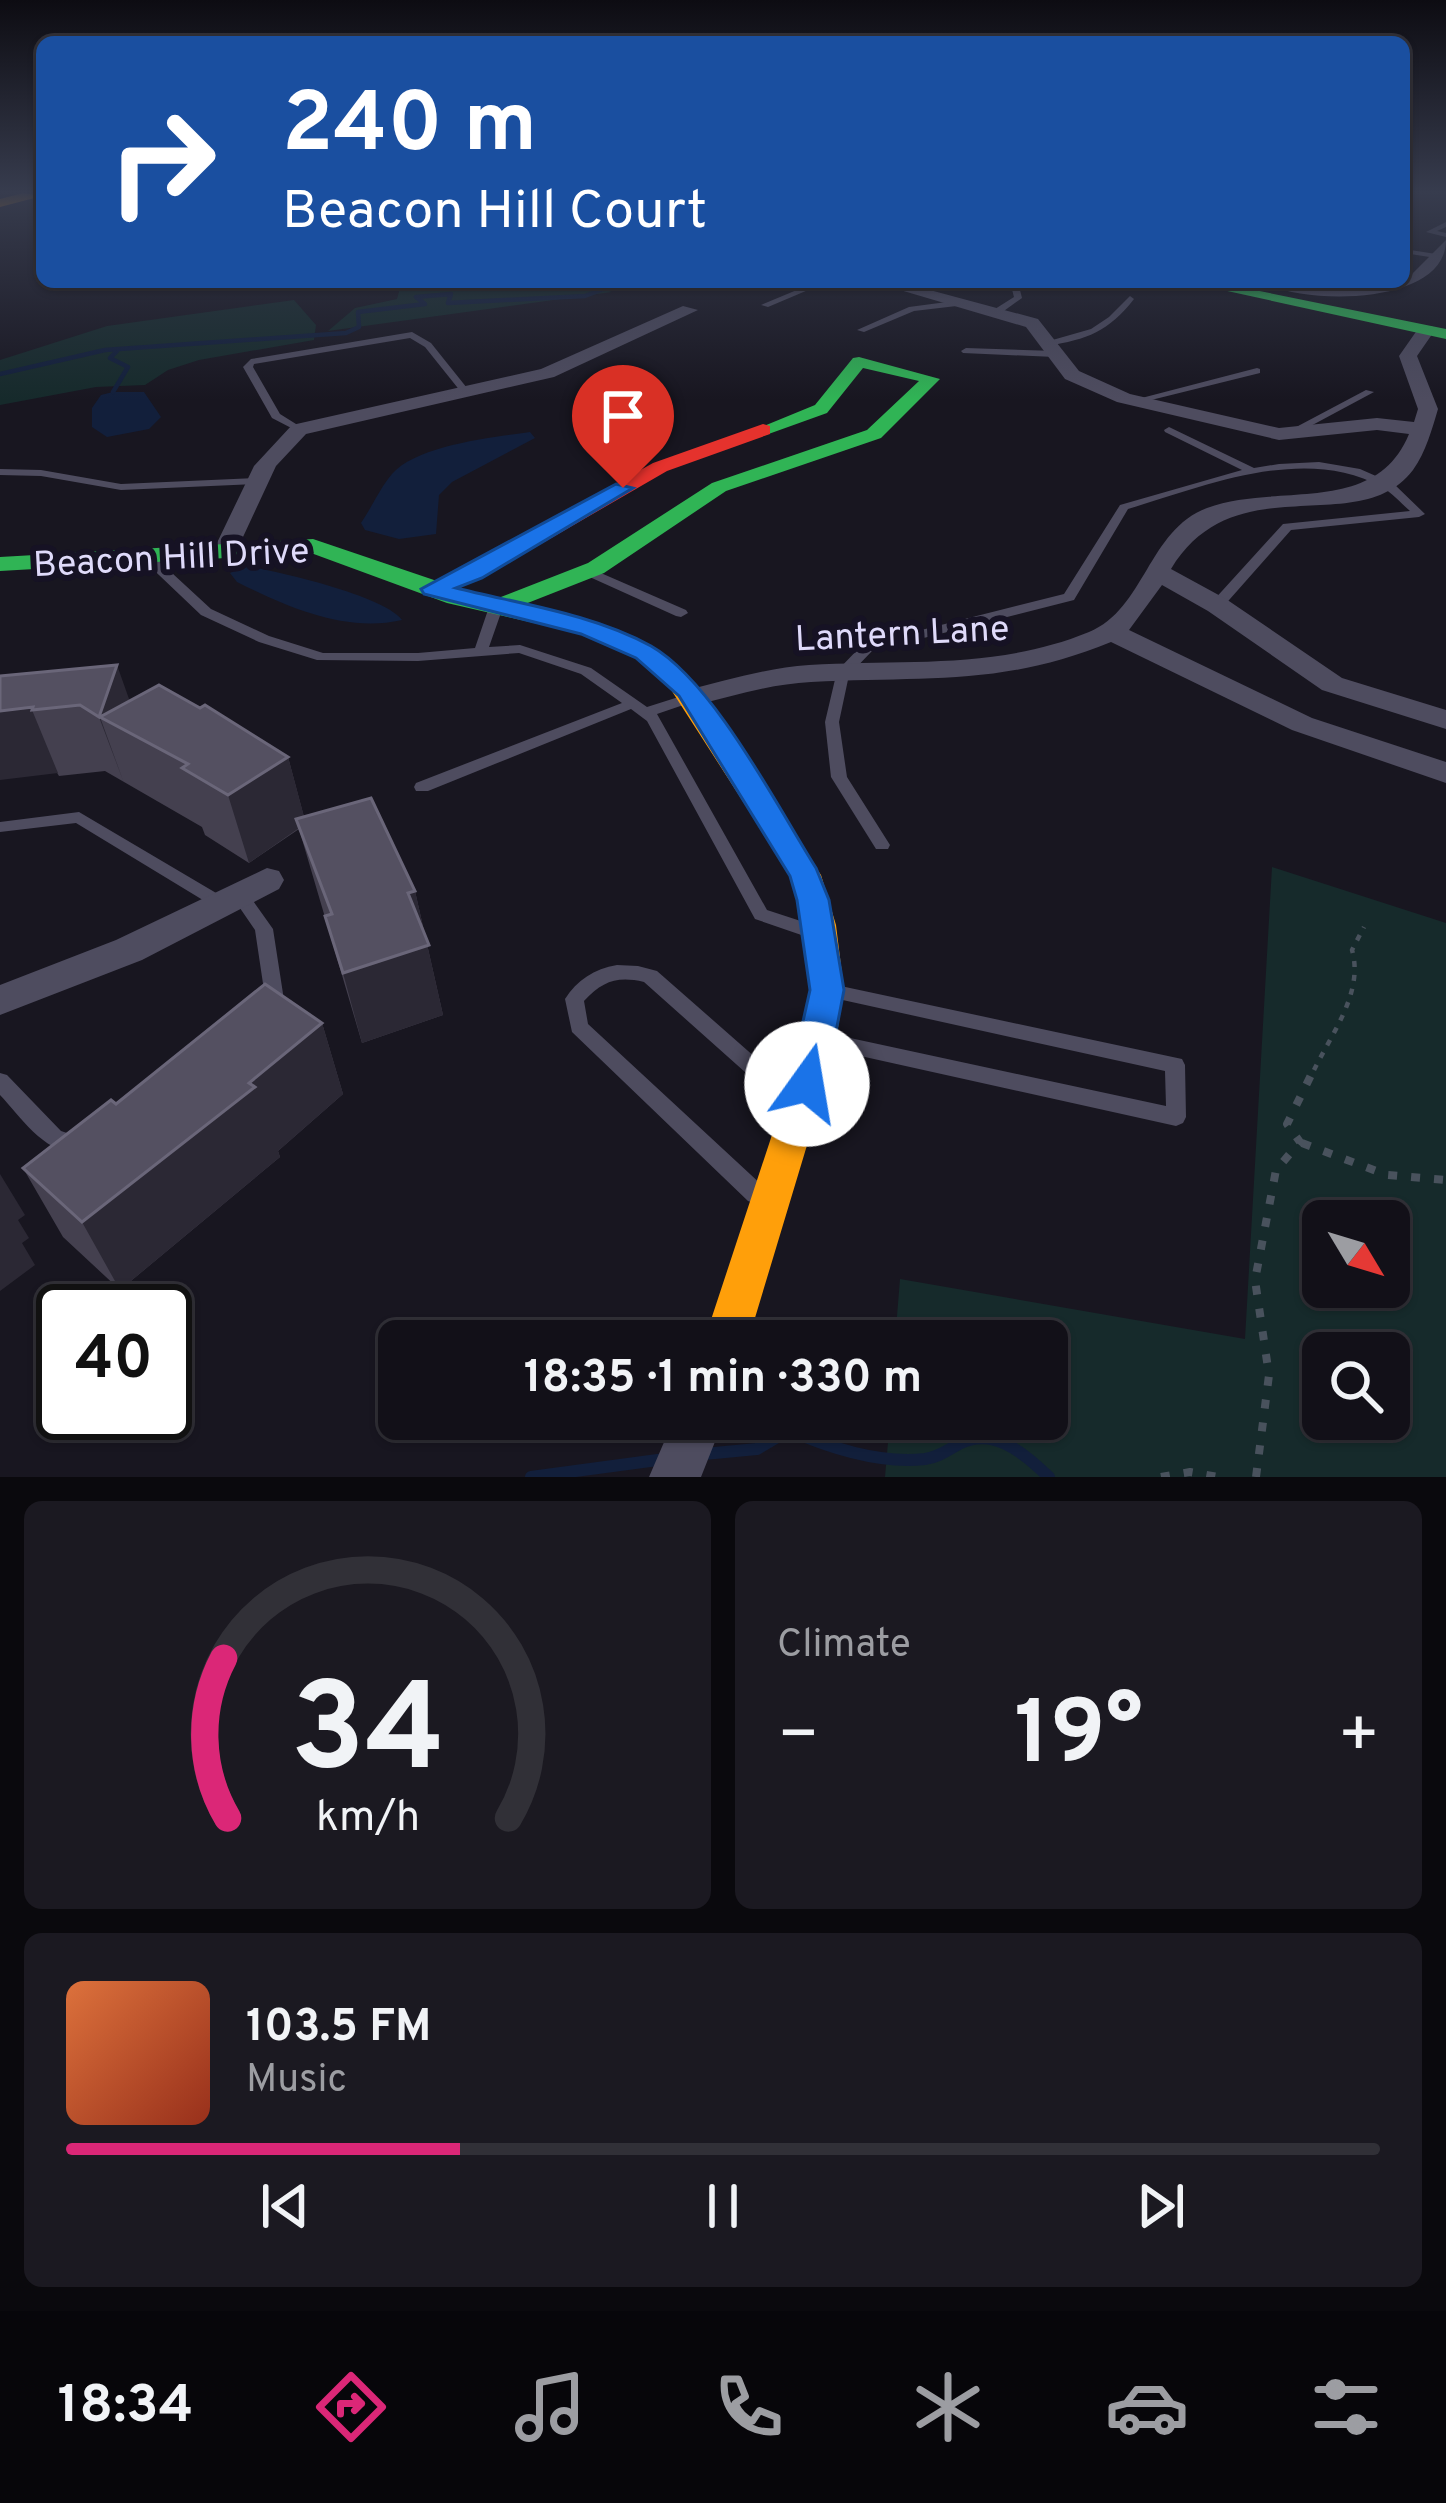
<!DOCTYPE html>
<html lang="en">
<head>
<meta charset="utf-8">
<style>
	:root { --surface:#121018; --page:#1b1921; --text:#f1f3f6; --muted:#9c9da2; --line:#313037; --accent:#db2777 }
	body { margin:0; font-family:Overpass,sans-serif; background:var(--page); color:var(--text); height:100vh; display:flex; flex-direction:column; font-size:45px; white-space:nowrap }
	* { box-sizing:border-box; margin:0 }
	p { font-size:39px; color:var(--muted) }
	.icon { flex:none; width:66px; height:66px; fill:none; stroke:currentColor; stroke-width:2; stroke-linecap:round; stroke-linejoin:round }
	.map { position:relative; height:1477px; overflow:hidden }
	.side { display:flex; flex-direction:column; gap:24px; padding:24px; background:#0a090d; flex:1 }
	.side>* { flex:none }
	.guide { position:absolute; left:36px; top:36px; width:1374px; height:252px; border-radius:18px; box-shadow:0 3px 9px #0004,0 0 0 3px var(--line); background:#1a4fa0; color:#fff; overflow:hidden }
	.needle { width:78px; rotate:128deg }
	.fabs { position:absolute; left:1302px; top:1200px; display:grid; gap:24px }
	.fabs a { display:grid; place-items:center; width:108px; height:108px; border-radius:18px; background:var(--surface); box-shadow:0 3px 9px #0004,0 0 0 3px var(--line); font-size:60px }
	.speed { position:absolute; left:36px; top:1284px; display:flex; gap:24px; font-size:60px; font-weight:700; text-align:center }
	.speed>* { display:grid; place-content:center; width:156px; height:156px; border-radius:50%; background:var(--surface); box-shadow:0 3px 9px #0004,0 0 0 3px var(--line); line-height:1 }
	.speed .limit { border:6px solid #111; border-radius:18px; background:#fff; color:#111 }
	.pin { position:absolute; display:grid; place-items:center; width:102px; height:102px; color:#fff; margin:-123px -51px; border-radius:50% 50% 50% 0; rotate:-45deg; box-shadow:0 0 12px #0007 }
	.pin .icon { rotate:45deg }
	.me { position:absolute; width:132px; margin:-66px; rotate:13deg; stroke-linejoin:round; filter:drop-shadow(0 0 9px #0008) }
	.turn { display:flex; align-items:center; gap:42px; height:252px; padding:0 48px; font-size:54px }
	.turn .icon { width:156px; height:156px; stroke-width:2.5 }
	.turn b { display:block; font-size:84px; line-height:102px }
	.big { font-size:90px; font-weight:700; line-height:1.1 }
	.side .tile { flex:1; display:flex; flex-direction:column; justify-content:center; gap:18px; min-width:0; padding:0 42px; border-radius:18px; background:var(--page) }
	.side .dial { align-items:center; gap:0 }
	.dial svg { height:312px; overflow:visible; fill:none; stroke:var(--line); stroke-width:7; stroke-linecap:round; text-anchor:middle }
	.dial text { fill:var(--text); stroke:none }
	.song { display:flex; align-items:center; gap:36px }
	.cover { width:144px; height:144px; border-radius:18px; background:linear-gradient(135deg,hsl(20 70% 55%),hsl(10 70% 35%)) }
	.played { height:12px; border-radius:6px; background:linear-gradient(90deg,var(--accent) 30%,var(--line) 30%) }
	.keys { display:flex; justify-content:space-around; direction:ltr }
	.heat { display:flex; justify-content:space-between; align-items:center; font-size:66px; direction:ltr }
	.side .tiles { flex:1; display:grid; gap:24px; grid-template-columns:1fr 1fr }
	.tile:last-child { grid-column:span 2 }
	.trip { position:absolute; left:378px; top:1320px; width:690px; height:120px; border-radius:18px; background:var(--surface); box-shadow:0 3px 9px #0004,0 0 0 3px var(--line); font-weight:700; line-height:120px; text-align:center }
	.tabs { display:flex; height:192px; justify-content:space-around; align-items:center; background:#07060a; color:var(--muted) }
	.tabs .icon { width:84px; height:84px }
	.tabs .selected { color:var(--accent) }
	.tabs b { font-size:54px; color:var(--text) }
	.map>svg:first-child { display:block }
	.green { fill:#162a2b; fill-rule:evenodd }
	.water { fill:#121f3b }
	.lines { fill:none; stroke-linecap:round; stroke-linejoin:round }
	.stream-far1 { stroke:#121f3b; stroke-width:4.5 }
	.stream { stroke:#121f3b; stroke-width:12 }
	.path-far2 { stroke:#49525d; stroke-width:3; stroke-dasharray:3 4.5; stroke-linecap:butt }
	.path-far1 { stroke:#49525d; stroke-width:4.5; stroke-dasharray:6 8; stroke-linecap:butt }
	.path { stroke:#49525d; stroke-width:8; stroke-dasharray:9 14; stroke-linecap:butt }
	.lane { fill:#4e4c5f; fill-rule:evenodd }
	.street { fill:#4e4c5f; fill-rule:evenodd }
	.fast { fill:#30b455; fill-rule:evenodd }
	.slow { fill:#ff9f0a; fill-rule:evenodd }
	.jam { fill:#e5322d; fill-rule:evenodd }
	.wall { fill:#44404f }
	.shaded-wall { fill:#2b2834 }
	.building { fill:#545061; stroke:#6a6679; stroke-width:3 }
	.route { fill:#1a73e8; stroke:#114b97; stroke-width:3 }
	.labels { text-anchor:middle; stroke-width:12; stroke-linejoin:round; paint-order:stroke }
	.street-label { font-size:36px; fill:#dfdafa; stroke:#161224 }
</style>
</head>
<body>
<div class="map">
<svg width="1446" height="1477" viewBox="0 0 1446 1477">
	<rect width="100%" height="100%" fill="#181620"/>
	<path class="green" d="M414,282H578L612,292L328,331L355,308L397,299L400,288Z
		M294,300L316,325L314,340L199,360L168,370L145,385L96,387L0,405V360L107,326Z
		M1272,867L1446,923V1477H885L890,1419H1047V1341H895L900,1279L1245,1339ZM1323,1221H1389V1287H1323ZM1323,1353H1389V1419H1323Z"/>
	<path class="water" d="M113,392H144L161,417L149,429L107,437L92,427V408L101,395Z
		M530,432L535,438L452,482L439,495L436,534L399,539L365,530L361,523C372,507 380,488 392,474C417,445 494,437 530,432Z
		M245,566C277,571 385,596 402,620C345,633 287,607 237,582L230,573Z"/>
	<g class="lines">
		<path class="stream-far1" d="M0,374L105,350L346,333L359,327L358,312L425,304L416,297L451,294L448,303L585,296L606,288L655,282
			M113,392L128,367L110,358L117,351"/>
		<path class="stream" d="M704,1454L757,1449L789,1430C830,1448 880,1464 925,1459C939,1457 948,1450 959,1444C995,1426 1024,1454 1049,1477
			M531,1477L665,1459"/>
		<path class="path-far2" d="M1124,282L1172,287"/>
		<path class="path-far1" d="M1314,1070C1332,1033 1364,992 1352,950L1364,927"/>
		<path class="path" d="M1302,1143L1387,1175L1446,1180
			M1161,1477L1190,1472L1218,1477
			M1256,1477L1269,1375L1255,1280L1276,1170L1300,1142L1287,1124L1315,1067"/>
		<path class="lane" d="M1446,222V227L1437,231L1446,233V237L1426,232Z
			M1404,249L1436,254L1440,256L1436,258L1404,253Z
			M816,282H827L768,307L761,305Z
			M1010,282H1018L1022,298L1001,313H995V309L1014,297Z
			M1130,296L1134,299C1108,332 1088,339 1047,346L1042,343L1091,329L1109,317Z
			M962,300L966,303L965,305L914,311L864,332L857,330L909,307Z
			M412,332L431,343L467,388V392H461L425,347L410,338L254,364L253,367L280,414L304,429L299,432L272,418L243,367L251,359Z
			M966,348L1055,351L1060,354L1055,357L963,353L961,351Z
			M1257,368L1260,369V373L1135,404L1130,401Z
			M1366,390L1374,392L1292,436L1283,434Z
			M1169,427L1254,468L1279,464L1319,462L1360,469L1394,484L1425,514L1419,517L1291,530L1222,608H1212L1211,605L1212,602L1283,524L1410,511C1401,503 1392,493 1382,487C1304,444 1206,486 1128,509L1074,600L872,651L849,675L839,722L847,777L890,845L888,849H876L831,777L825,722L837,671L862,645L1064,594L1120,505L1242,470L1165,432L1164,430Z
			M0,469L41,470L121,484L258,478L264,481L258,484L121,490L41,476L0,475Z
			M143,549L147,550L211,609L269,636L323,653H418L475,648L489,607L496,603L503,607L489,647L520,645L591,668L647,707L688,694H698L700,697L698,700L657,714L767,910L819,927L822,932L819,937L813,939L755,919L647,721L631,709L428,791H416L414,787L416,783L622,703L581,674L519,653L418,661L317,660L259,642L201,615L139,556V550Z
			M587,567L686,610L688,613L681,617L676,616L583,574V568Z
			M79,812L228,900L231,904L228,908H216L76,823L0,832V822Z
			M240,889L246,891L273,929L284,1000L282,1005L267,1013L260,1011L257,1006L265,997L255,930L231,895L234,891Z
			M617,965L638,966L657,971L796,1093L799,1099L796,1105L789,1108L782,1105L644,982C617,976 603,981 584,1001L588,1024L764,1187L767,1194L764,1201L756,1204L748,1201L572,1032L565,999C577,980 594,969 617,965Z
			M836,985L1182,1059L1185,1065L1186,1117L1183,1123L1176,1126L820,1047L817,1041L820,1035L827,1033L1166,1106L1165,1071L829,997L827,992L829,987Z
			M0,1073L7,1075L61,1131L85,1139L89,1145L85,1151C48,1160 22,1118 0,1095Z"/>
		<path class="street" d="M1446,240C1446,307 1301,305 1263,282H1404Z
			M873,282H900L1038,319L1079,371L1130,394L1279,428L1377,418L1414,422L1418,409L1399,356L1420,326H1432L1435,330L1417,356L1438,409C1432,429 1426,452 1413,470C1359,541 1235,463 1171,569L1226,599L1342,678L1446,710V729L1322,690L1208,611L1162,585L1129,630L1312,718L1446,762V783L1292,730L1111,642C1001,687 925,676 811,682C771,684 732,696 693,706L683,703L679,697L683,691C724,681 766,668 809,665C906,659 996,670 1089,632C1145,609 1148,530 1207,508C1277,482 1375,517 1409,434L1377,430L1279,440L1117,402L1065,379L1026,327Z
			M683,306L698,310L554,377L306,434L276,466L236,552L227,554L215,547L254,466L292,425L541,369Z
			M267,868L279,871L284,880L279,889L142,960L0,1015V985L116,940Z
			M674,1419H724L701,1477H649Z"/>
		<path class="fast" d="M1186,282H1215L1446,329V339Z
			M859,357L940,379L881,438L726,491L604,573L520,606C589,621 633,629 688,677L692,682L688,687H670L636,657L582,634L447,603L311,553L0,571V557L313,539L493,600L588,563L712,483L867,430L919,381L863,368L827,413L763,436L754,430L815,405L853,358Z"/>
		<path class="slow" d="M23,193L42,196L0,207V199Z
			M679,674L688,677L821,875L836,925L844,990L833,1059L748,1341H704L797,1059L810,990L804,925L791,876L666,682Z"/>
		<path class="jam" d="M763,424L770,426V434L667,471L482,578L432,596L421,589L466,568L653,463Z"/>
	</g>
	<path class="wall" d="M0,676L130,701L288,757L304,817L415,891L443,1015L362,1043L299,829L249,863L205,835L202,827L105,771L59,776Z
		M322,1023L343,1094L278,1151L280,1157L120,1290L63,1237L23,1168L116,1104Z"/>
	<path class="shaded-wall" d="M117,665L140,730L100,717L124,783L99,717Z
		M33,707L32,710L58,773L0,780V711Z
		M288,757L306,824L296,819L299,828L249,863L228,795Z
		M415,891L443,1015L362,1043L343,973L408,893Z
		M322,1023L343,1094L278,1151L280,1157L120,1290L82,1222Z
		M0,1174L25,1215L18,1220L29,1238L22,1243L35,1265L0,1291Z"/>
	<path class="building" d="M117,665L99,717L80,705L32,710L33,707L0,711V676Z
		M159,685L200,708L205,705L288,757L228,795L182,768L188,764L100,717Z
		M371,798L415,891L408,893L429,945L343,973L325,916L332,914L296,819Z
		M265,984L322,1023L249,1083L255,1087L82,1222L23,1168L111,1100L116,1104Z"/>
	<linearGradient id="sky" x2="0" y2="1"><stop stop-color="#0d0c12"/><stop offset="0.48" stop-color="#373c4e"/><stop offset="1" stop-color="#373c4e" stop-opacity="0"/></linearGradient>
	<rect width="1446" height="400" fill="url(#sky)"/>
	<path class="route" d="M616,484L633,488L482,578L456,588C520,604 593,614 651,646C713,681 777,806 816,868L829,900L844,990L826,1084L820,1095L807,1099L794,1095L789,1084L810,990L797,900L790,876L679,696L636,658L581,634L424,594L421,589Z"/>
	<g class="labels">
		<g class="street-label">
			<text transform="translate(171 556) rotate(-3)" y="13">Beacon Hill Drive</text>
			<text transform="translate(902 632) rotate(-3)" y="13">Lantern Lane</text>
		</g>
	</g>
</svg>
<div class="fabs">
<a><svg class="needle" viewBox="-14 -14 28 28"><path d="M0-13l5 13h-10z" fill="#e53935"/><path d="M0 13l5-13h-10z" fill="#9c9da2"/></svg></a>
<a><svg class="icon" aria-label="search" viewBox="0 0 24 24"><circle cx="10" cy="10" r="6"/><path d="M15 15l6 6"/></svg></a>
</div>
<div class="speed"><div class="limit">40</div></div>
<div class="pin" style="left:623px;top:488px;background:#d93025"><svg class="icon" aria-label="arrive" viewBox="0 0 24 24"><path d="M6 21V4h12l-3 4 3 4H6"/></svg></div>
<svg class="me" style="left:807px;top:1084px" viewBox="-20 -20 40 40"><circle r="19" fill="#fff"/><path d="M0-13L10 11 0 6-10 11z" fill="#1a73e8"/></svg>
<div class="trip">18:35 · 1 min · 330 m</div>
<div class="guide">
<div class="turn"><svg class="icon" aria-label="right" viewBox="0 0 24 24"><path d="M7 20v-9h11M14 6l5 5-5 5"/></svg><div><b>240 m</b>Beacon Hill Court</div></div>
</div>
</div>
<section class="side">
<div class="tiles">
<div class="tile dial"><svg viewBox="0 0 100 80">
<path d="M14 69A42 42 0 1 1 86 69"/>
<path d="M14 69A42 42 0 0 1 13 28" stroke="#db2777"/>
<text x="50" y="56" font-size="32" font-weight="700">34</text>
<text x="50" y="72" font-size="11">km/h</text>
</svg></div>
<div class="tile"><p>Climate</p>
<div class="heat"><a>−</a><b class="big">19°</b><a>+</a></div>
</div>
<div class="tile">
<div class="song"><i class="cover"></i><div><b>103.5 FM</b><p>Music</p></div></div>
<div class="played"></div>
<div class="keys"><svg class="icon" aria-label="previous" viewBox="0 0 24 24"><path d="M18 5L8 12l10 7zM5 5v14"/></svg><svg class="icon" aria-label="pause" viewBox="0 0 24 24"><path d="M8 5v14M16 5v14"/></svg><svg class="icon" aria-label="next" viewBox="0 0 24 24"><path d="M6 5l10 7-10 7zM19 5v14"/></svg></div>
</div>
</div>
</section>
<nav class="tabs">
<b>18:34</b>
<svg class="icon selected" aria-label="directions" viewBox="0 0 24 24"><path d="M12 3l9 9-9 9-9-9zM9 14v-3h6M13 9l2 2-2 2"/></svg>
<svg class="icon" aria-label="music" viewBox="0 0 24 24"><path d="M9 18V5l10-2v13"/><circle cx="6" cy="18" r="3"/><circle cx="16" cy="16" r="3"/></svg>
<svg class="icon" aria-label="phone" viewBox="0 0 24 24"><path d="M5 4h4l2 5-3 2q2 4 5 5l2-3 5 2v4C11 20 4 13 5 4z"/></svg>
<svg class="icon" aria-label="climate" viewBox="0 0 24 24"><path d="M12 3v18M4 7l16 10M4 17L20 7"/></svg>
<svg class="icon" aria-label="car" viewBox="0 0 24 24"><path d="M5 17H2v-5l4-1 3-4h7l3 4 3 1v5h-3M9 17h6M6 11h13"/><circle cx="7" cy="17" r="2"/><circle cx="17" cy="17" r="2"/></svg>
<svg class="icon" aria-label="filters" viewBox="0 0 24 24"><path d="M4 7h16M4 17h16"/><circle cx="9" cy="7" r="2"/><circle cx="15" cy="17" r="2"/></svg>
</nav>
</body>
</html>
